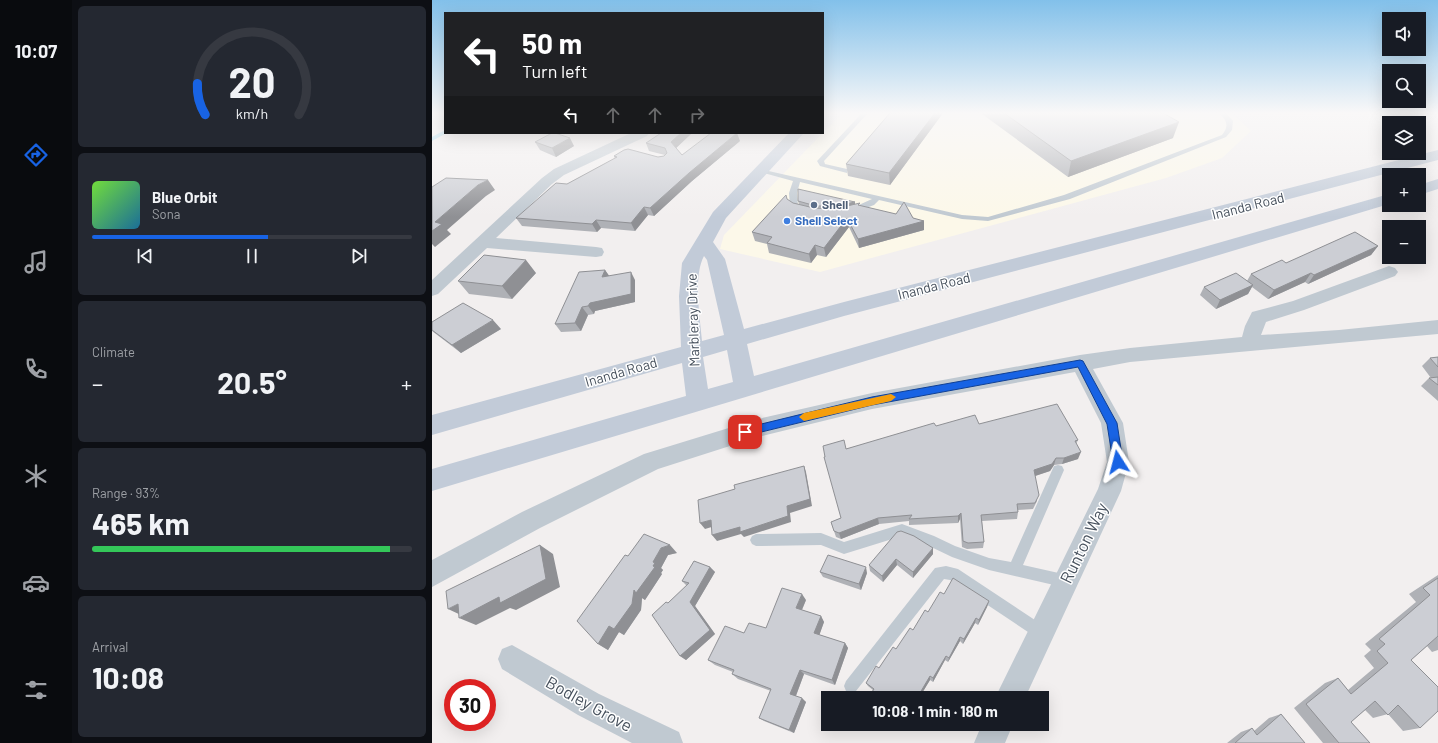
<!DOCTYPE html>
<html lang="en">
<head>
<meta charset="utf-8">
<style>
	:root { --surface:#171b24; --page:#242831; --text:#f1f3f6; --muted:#9ea1a6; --line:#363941; --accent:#1863e4 }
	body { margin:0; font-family:Barlow,sans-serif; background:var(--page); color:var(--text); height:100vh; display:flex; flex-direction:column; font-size:15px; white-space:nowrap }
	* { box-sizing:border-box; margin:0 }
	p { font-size:13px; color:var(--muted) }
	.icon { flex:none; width:22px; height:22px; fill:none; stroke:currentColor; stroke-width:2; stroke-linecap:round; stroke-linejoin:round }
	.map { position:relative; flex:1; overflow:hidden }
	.sheet { display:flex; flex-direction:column; gap:6px; padding:6px; background:#0d0f14; width:360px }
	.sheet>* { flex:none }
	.hud { position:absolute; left:12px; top:12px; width:380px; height:122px; border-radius:0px; box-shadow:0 4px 16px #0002; background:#202124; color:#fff; overflow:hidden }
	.tools { position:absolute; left:950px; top:12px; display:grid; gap:8px }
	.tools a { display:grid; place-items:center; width:44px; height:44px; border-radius:0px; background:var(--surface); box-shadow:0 4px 16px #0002; font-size:20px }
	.speed { position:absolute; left:12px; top:679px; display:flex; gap:8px; font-size:20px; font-weight:700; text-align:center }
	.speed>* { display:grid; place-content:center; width:52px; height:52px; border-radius:50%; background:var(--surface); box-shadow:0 4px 16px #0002; line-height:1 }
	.speed .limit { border:6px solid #d22; background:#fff; color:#111 }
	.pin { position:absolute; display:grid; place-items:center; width:34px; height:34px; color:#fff; margin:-17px; border-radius:8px; box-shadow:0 2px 6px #0006 }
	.me { position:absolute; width:44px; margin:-22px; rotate:351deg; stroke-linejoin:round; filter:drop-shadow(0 0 3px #0008) }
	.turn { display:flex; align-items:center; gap:14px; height:84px; padding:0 12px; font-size:18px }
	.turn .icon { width:52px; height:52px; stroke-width:2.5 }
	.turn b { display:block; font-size:28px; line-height:34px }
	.lanes { display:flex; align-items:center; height:38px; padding:0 12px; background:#0003; justify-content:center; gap:20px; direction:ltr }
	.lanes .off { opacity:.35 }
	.big { font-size:30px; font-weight:700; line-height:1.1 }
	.sheet .card { flex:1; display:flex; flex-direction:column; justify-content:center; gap:6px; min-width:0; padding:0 14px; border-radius:6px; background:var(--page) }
	.sheet .dial { align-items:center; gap:0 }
	.dial svg { height:104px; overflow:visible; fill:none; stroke:var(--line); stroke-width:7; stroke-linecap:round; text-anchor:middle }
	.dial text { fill:var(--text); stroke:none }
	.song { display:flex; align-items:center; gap:12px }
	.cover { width:48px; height:48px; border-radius:6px; background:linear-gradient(135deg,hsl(100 70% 55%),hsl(200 70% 35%)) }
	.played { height:4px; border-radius:2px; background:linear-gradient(90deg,var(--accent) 55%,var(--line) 55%) }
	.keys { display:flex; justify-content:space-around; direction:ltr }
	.heat { display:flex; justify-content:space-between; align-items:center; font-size:22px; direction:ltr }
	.charge { height:6px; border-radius:3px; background:linear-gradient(90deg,#34c759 93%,var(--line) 0) }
	.trip { position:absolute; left:389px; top:691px; width:228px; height:40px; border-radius:0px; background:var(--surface); box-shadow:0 4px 16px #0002; font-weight:700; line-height:40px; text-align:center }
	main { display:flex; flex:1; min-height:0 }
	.tabs { display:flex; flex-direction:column; width:72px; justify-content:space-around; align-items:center; background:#090b0e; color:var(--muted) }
	.tabs .icon { width:28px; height:28px }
	.tabs .selected { color:var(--accent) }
	.tabs b { font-size:18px; color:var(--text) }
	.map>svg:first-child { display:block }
	.commercial { fill:#fcf8e9 }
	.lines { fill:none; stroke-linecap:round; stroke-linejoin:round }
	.stream { stroke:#8ad2ed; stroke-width:3.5 }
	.lane { fill:#c0c9d1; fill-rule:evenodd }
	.street { fill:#c0c9d1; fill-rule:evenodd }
	.secondary { fill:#c2cbd8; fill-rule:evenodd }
	.wall { fill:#afb1b6 }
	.shaded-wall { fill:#8f9094 }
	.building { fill:#ccced4; stroke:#8f9094 }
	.route { fill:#1863e4; stroke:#104094 }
	.slow { fill:#f59e0b }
	.service-dot { fill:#5c6f8a; stroke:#fff; stroke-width:1.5 }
	.shop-dot { fill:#3f7fe0; stroke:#fff; stroke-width:1.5 }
	.labels { text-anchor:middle; stroke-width:3; stroke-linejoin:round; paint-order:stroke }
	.far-service-label { font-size:12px; font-weight:bold; fill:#4e5e75; stroke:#fff; text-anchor:start }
	.far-shop-label { font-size:12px; font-weight:bold; fill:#366cbe; stroke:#fff; text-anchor:start }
	.street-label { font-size:14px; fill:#47515d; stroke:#fff }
	.near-street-label { font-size:17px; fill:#47515d; stroke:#fff }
</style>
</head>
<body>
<main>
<nav class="tabs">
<b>10:07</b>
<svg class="icon selected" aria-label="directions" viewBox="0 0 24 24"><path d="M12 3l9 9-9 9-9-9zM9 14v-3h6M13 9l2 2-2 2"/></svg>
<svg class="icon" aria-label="music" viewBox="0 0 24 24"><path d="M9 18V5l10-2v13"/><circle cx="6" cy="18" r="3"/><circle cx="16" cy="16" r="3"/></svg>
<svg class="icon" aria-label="phone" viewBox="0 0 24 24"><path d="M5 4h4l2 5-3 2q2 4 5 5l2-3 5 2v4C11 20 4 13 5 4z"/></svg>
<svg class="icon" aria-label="climate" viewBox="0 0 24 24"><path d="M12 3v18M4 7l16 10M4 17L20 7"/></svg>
<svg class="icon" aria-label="car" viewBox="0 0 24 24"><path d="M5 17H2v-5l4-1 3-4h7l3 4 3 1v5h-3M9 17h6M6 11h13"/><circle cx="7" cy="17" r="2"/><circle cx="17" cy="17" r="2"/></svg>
<svg class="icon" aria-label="filters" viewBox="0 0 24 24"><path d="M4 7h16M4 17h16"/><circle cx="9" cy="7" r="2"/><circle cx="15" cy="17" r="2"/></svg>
</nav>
<section class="sheet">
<div class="card dial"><svg viewBox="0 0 100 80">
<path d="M14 69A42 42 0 1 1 86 69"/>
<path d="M14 69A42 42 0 0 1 8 45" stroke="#1863e4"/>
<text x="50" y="56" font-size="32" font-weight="700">20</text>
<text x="50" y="72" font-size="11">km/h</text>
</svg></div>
<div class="card">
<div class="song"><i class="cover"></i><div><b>Blue Orbit</b><p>Sona</p></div></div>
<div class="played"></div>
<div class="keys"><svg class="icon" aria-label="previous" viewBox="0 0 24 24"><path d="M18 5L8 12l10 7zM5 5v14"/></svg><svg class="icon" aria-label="pause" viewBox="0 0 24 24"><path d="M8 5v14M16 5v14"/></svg><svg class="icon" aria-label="next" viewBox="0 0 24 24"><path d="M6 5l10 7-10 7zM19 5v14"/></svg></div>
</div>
<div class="card"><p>Climate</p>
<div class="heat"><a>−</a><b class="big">20.5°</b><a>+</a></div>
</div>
<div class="card"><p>Range · 93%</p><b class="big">465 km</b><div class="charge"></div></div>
<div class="card"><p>Arrival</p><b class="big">10:08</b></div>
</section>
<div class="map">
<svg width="1006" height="743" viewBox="0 0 1006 743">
	<rect width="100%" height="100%" fill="#f2efef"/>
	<path class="commercial" d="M410,113H800L819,131L790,158L734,178L388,272L288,249L292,235Z"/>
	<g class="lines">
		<path class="stream" d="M0,139L13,132"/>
		<path class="lane" d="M430,113H436L392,161L393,164L415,169V173L388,166L385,161L386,160Z
			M787,113H794L801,121L800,130L794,137L638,199L556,221L530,219L447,200L442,205L421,213L417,211L418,209L440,199L368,182L365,193L366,206L374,211L370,213L358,207L357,193L361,181L324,171L328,169L530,215L556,217L632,195L790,135C798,125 794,120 787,113Z
			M626,465L630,466L632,470L591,565L640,576L642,581L640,586L635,588L557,570L520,557L495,545L470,536L412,554L389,545L324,546L320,544L318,540L320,536L324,534L389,533L412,542L470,524L502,536L523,546L557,558L579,562L622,466Z
			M514,566L526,569L615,628L617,633L615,638L610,640L605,638L518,580L512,579L424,691L419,693L414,691L412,686L414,681L503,568Z"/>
		<path class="street" d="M199,133H217L215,136L132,175L120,184L64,238L164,247L170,248L172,252L170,256L164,257L55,248L6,294L0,296V280L110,178L122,169Z
			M957,266L963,268L966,272L963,276L872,310L834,322L829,335L907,330L1006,320V334L698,362L661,369L691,423L697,462L689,491L593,698H563L666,489L675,462L669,423L643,372L440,409L326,437L226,469L108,528L0,587V560L90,512L212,454L326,419L440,393L648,355L698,348L810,337L813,326L820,312L861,301Z
			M80,645L167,694L247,732L251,743H200L146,715L70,669L66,659L70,649Z
			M550,724H581L573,743H542Z"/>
		<path class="secondary" d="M357,133H372L294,218L281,242L293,259L312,329L412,302L1006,150V160L412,316L315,344L322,376L957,194V204L0,491V469L254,396L250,363L0,435V415L249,347L247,296L250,263L281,212ZM272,256L275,260L292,335L270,341C268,318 261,276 272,256ZM295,350L301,382L276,389L271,357Z
			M1006,179V189L987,195V185Z"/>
	</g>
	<path class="wall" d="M458,113H511L458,185L416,176L414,164Z
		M550,113H731L741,138L636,177L550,114Z
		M956,113H997L968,120Z
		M229,133H260L244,148L250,155L308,141L260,181L222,216L216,215L203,231L169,228L165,232L90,226L84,218L135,184L183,159L182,156L226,157L232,156L233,155L217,151L214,143Z
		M103,142L142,146L124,157L108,150Z
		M355,199L361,203L367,204L366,201L423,202V204L428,206L492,221V230L427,248L417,227L394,257L385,255L379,263L337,253L335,244L323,241L320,232Z
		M946,246L939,255L876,284L873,282L836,299L820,287L816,294L784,309L768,295L772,287L815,281L819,274L854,263Z
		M173,270L177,276L203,280V302L163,311L162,314L156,315L149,331L129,332L123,324Z
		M104,273L80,299L37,294L26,281Z
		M0,322L69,329L29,353L0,331Z
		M1006,357V401L989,386L997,378H999L990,366L998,358Z
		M547,424L646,440L644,444L646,459L630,464L622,465L618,471L603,476L605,501L601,509L586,510V512L585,519L550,521L552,542L551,548L535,549L530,547L528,519L526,523L477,525V521L447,524L409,539L404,537L399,522L409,518L414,449L504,426Z
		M482,536L501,554L481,578L465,565L451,582L438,571L437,565Z
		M245,553L236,555L229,568L231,570L229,573L230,574L213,600L210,598L209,610L192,635L187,632L176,650L166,644L196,556Z
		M278,567L283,572L263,606L283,634L254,660L248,656L236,603L255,586L250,581Z
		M388,572L435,573L429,590L391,577Z
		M1006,575V650L1000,652L995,646L979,660L988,728L971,731L956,714L941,718L933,710L919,722L938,743H891L862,708L893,683L906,678L916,690L942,668L932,656L939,650L933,644L984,602L977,594Z
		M512,594L557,601L555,607L546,625L543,623L531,644L528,641L516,662L513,660L501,682L498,680L487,698H436L441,690L436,686L434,683L481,630Z
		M374,600L370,610L389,616L392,622L387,635L413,643L416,648L403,685L372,674L364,696L374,702L362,733L332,721L327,718L339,691L306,679L300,674L301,672L283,665L276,660L312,633L334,628Z
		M849,714L873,743H795L809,732L820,728L822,731L837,718Z"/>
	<path class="shaded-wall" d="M503,113H511L458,185L457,173Z
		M975,113H997L968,120L972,114Z
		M747,122L741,138L636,177L639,161Z
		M249,133H260L242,150L239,142Z
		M305,133L308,141L260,181L222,216L218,208L257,173Z
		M138,138L142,146L124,157L120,148Z
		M56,180L63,190L54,196L15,230L19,234L3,247L0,244V231L3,222L46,185Z
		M423,202V206L404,211L403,206Z
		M212,207L216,215L203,231L199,223Z
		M415,218L417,227L394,257L392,248Z
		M164,220L169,228L165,232L160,224Z
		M492,221V230L427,248L426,239Z
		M383,245L385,255L379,263L377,254Z
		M946,246L939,255L876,284L882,275Z
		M94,260L104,273L80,299L70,286Z
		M173,270L178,277H170Z
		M199,272L203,280V302L163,311L162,314L156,306L158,303Z
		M879,273L873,282L836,299L842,290Z
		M821,285L816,294L784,309L788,300Z
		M150,307L156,315L149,331L143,323Z
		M61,320L69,329L29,353L20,345Z
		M649,452L646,459L630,464L632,458Z
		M624,458L622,465L618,471L600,477L602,470Z
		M372,466L374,472L380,506L358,513L359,522L312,537L309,534L285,541L280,535L355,506Z
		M529,513L528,519L526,523V516Z
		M446,518L447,524L409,539L407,533Z
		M279,520L283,526L273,529L268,523Z
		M108,545L121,554L128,587L84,610L78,608L44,625L27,618L31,616L16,609L26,604Z
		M238,545L245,553L236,555L229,568L231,570L229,573L230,574L213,600L210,598L209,610L192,635L182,629L202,590L221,566V562L229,548Z
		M501,548V554L481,578V572Z
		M464,559L465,565L451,582L450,576Z
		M278,567L283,572L263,606L283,634L254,660L248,656L258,602Z
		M434,567L435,573L429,590L427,584Z
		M370,594L374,600L368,614L364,608Z
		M557,601L555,607L546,625L547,620Z
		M389,616L392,622L386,639L382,633Z
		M544,618L543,623L531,644L532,639Z
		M177,626L187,632L176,650L166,644Z
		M528,637V641L516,662L517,658Z
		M413,643L416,648L403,685L400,680Z
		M514,656L513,660L501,682V678Z
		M368,670L372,674L363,698L358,694Z
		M498,676V680L487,698H485Z
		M370,698L374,702L362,733L357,730Z"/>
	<path class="building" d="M458,113H503L457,173L414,164Z
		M572,113H731L747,122L639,161Z
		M120,133H123L138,138L120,148L103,142Z
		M229,133H249L239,142L250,155L279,133H305L257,173L218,208L212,207L199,223L164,220L160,224L84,218L124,183L135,184L185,157L182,156L192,150L196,149L226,157L232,156L235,153L233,148L214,143Z
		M14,178L56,180L46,185L3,222L10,224L0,231V187Z
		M366,189L423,202L403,206H384L366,201Z
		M354,195L355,199L361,203L382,208L402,209L428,203L426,205L464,214L472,202L481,218L492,221L426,239L415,218L392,248L383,245L377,254L335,243L340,237L320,232Z
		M923,232L946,246L882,275L879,273L842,290L819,274L850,260L854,263Z
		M52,255L94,260L70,286L26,281Z
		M173,270L170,277L199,272V294L158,303L156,306L150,307L143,323L123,324L147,272Z
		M804,273L821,285L788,300L772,287Z
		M31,303L61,320L20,345L0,330V322Z
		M1006,357V367L998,358Z
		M1006,377V385L997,378Z
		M625,404L646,440L643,441L649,452L632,458H624L620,464L602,470L607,495L603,503L585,504L586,512L549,515L552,542L536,543L531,541L529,513L526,516L477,519L480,515L446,518L407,533L402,531L399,522L409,518L392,457H393L391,446L412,440L414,449L502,423L504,426L543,415L547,424Z
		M372,466L378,499L355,506L356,516L308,532V527L280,535L279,520L268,523L266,500L303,489L302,485Z
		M469,531L482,536L501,548L481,572L464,559L450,576L437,565L465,532Z
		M212,534L238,545L229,548L221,562L223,563L221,566L223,567L204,593L202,590L200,604L182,629L177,626L166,644L145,621L193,555L196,556Z
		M108,545L114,579L68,603L67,597L27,618L26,604L16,609L14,591Z
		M396,555L434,567L427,584L388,572Z
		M262,561L278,567L258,602L278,630L248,656L220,615L234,602L236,603L257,583L250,581Z
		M521,578L557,601L547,620L544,618L532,639L528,637L517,658L514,656L501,678L498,676L485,698H484L480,696L479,698H436L442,689L434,683L444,666L447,668L461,647L464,649L478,628L481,630L493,610L496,612L508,592L512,594Z
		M1006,578V636L979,660L1006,687V711L988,728L966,705L956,715L943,701L919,722L938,743H907L874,704L906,678L919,694L956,663L945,651L953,644L947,639L998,595L991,588Z
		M350,588L370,594L364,608L389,616L382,633L413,643L400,680L368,670L358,694L370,698L357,730L327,718L339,689L300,674L302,670L276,660L293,626L312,633L317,623L334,628Z
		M849,714L873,743H803L820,728L825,735Z"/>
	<linearGradient id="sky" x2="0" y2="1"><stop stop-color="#82c0ea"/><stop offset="0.52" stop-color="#f9f8f8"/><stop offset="1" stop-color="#f9f8f8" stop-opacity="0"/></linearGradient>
	<rect width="1006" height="217" fill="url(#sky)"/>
	<path class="route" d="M648,360L651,361L685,423L691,462L690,465H683L681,462L675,424L646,367L440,405L313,436L308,432L313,428L440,397Z"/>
	<path class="slow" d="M459,394L464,397L459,401L372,421L367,417L372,413Z"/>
	<circle class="service-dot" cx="382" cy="205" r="4"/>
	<circle class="shop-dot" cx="355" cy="221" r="4"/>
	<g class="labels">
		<g class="far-service-label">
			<text x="390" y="209">Shell</text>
		</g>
		<g class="far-shop-label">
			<text x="363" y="225">Shell Select</text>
		</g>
		<g class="street-label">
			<text transform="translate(816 206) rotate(-14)" y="5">Inanda Road</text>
			<text transform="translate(502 286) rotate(-14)" y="5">Inanda Road</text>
			<text transform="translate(261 320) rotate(-92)" y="5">Marbleray Drive</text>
			<text transform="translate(189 372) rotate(-16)" y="5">Inanda Road</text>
		</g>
		<g class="near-street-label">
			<text transform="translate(652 543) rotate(-64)" y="6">Runton Way</text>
			<text transform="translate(157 704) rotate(29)" y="6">Bodley Grove</text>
		</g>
	</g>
</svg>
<div class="tools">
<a><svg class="icon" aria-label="sound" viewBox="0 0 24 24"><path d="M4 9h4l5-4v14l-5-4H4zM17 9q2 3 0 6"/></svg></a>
<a><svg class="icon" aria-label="search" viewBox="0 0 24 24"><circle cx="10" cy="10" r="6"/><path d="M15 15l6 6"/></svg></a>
<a><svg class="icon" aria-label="layers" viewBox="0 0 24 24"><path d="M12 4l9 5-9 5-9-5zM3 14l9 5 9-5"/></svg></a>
<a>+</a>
<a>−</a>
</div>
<div class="speed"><div class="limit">30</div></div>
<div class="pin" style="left:313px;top:432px;background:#d93025"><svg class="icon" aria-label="arrive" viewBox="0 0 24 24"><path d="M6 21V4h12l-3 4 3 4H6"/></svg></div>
<svg class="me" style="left:686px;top:462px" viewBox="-20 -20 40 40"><path d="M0-17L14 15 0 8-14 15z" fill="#1863e4" stroke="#fff" stroke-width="4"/></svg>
<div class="trip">10:08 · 1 min · 180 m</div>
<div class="hud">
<div class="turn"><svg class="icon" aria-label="left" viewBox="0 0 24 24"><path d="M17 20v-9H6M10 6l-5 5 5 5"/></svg><div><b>50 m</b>Turn left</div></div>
<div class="lanes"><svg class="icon" aria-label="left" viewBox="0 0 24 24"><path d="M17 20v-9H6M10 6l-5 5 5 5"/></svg><svg class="icon off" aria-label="ahead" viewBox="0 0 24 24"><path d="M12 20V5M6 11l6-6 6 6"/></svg><svg class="icon off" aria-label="ahead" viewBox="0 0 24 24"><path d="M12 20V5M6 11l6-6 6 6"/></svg><svg class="icon off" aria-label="right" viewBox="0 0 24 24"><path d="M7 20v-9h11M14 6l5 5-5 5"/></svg></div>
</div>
</div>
</main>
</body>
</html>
